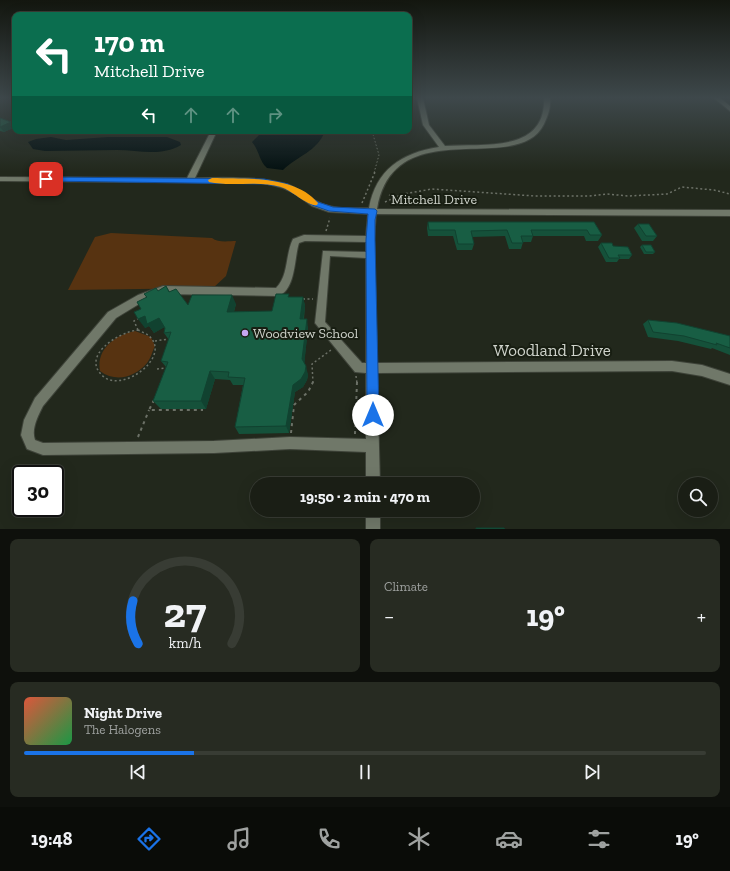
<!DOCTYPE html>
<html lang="en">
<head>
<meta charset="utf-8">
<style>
	:root { --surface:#1a1e15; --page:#272b22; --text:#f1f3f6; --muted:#9fa2a0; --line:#383c34; --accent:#1a73e8 }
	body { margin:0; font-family:"Zilla Slab",serif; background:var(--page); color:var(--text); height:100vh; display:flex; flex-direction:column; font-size:15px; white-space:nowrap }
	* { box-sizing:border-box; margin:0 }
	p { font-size:13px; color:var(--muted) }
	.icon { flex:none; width:22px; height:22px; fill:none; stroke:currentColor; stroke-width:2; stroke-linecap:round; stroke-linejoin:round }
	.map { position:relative; height:529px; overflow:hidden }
	.sheet { display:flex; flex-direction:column; gap:10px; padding:10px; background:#0e100c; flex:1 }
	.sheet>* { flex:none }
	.hud { position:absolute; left:12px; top:12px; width:400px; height:122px; border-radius:8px; box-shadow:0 4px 16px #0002,0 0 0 1px var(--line); background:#0b6e4f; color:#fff; overflow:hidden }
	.tools { position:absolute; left:678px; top:477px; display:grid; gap:8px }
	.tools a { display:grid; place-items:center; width:40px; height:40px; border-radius:50%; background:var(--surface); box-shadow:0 4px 16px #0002,0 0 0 1px var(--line); font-size:20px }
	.speed { position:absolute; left:12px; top:465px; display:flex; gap:8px; font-size:20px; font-weight:700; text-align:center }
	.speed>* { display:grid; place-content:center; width:52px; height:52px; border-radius:50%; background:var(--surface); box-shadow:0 4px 16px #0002,0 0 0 1px var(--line); line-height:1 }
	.speed .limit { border:2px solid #111; border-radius:6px; background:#fff; color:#111 }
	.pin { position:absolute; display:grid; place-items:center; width:34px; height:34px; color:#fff; margin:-17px; border-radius:8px; box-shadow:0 2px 6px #0006 }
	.me { position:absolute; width:44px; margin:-22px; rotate:0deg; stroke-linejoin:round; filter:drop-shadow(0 0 3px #0008) }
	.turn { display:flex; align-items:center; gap:14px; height:84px; padding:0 16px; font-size:18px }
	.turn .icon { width:52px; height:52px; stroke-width:2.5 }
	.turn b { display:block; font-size:28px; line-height:34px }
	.lanes { display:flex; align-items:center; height:38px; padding:0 16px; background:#0003; justify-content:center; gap:20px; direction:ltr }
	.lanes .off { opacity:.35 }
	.big { font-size:30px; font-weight:700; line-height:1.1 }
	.sheet .tile { flex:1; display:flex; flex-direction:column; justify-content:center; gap:6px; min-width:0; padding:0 14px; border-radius:8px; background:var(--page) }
	.sheet .dial { align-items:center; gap:0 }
	.dial svg { height:104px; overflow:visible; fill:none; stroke:var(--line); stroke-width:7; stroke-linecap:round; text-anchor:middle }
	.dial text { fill:var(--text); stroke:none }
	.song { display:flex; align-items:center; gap:12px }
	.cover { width:48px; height:48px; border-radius:6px; background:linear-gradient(135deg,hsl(10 70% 55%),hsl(140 70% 35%)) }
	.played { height:4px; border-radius:2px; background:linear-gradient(90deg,var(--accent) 25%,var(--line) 25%) }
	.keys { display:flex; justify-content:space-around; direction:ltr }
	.heat { display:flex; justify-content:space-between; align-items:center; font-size:22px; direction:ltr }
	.sheet .tiles { flex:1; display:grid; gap:10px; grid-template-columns:1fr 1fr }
	.tile:last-child { grid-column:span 2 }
	.trip { position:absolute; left:250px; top:477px; width:230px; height:40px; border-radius:20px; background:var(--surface); box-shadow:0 4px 16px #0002,0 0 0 1px var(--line); font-weight:700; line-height:40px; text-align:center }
	.menu { display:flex; height:64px; justify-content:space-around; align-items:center; background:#0a0c08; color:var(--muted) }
	.menu .icon { width:28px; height:28px }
	.menu .on { color:var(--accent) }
	.menu b { font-size:18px; color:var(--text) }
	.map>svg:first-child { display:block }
	.green { fill:#573311 }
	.water { fill:#031010 }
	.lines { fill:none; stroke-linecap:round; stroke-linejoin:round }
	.minor-casing { stroke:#3e4339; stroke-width:2 }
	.path-far2 { stroke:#6c7167; stroke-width:1; stroke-dasharray:1.5 2; stroke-linecap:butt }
	.path-far1 { stroke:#6c7167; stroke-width:1.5; stroke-dasharray:2 2.5; stroke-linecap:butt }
	.path { stroke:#6c7167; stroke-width:2; stroke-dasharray:3 4; stroke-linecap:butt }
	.minor { fill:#707869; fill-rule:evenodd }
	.wall { fill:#15513a }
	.shaded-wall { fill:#114230 }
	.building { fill:#185e44; stroke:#114230 }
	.route { fill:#1a73e8; stroke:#114b97 }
	.slow { fill:#f59e0b }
	.poi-dot { fill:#c5a7f1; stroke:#181e12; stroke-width:1.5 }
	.labels { text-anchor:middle; stroke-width:4; stroke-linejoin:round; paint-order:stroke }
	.street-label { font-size:14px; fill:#cfd3cb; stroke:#181e12 }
	.poi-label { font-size:14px; fill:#cfd3cb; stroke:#181e12; text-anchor:start }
	.near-street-label { font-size:17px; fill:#cfd3cb; stroke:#181e12 }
</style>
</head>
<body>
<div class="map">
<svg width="730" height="529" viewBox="0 0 730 529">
	<rect width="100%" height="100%" fill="#22281c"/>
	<path class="green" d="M111,233L212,238C218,243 229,241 236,241L226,276L213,288L68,290L95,237Z
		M135,331L151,337L155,346C152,352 151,358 147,363C135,377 116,383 100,371C96,349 115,335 135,331Z"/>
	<path class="water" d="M263,131H325C317,152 297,156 283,170L267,168C259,161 259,150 252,142Z
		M51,137L66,140L108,137H167L180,142L181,145C160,157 139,150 117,150C93,150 69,151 45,151L33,149L28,142L36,139Z"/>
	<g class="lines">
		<g class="minor-casing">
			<path id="minor" d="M417,98H423L429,125L445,146C482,143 546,154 544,98H550C551,107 548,116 544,124C518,178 394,109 377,209L730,210V216L376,214L374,239L377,363L672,361L702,365L727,373L730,374V385L702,376L672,371L377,373L380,484H366V452L290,449L214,453L43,455L27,449L21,435L24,420L35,398L108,312L138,295L163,286L276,288C289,275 285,255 293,239L304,235L366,236L368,214L329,212L312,206L294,193L283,188L264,183L0,181V177L187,178L211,131H217L195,178C225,178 257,176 286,184C299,188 306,196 318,202C333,210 352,208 369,208C376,170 401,153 439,147L423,125ZM305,241L366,242V252L323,251L315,323L355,372L366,373V439L290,437L214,441L43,443L35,440C31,429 38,416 43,406L116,318L144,301L163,294L278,296C296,290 294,258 299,243ZM330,256L366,258V363H362L325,322Z
				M714,98H720L730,106V111Z
				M366,510H380V529H366Z"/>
		</g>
		<path class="path-far2" d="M372,131L379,155L374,173"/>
		<path class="path-far1" d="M389,195L395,197
			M385,202L403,194L432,189L535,196H589L607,194L628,196L667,194L682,187L714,190L730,194
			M362,203L375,172
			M326,231L330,218
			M303,299H313
			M138,330C142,332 148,334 151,338C169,358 124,392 104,377C79,357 118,332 138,330Z
			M138,330L134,321L139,318
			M155,341L169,339
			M533,356H574
			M157,369L166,368
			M356,376L357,383
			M313,383L312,364L331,350"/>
		<path class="path" d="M154,400L149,410H203
			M291,433L294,405L308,392L313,382
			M355,434L357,382
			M138,437L149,410"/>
		<use href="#minor" class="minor"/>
	</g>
	<path class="wall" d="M0,118L11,122L15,127L4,132L0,131Z
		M428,222H594L602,235L598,241H586L584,236H533L531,242H523L521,249H509L505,236L472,237L474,244L472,250H457L453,236H428L427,228Z
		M638,224L657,236L653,241H642L634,228Z
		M601,243L613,246L632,255L629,259H619L617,262H606L598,247Z
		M642,245L655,252L653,254H644L640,247Z
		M166,286L170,292L188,305L236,304L234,312L272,311L289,297H303L305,306L304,319L308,328L304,364L308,375L307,380L303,387L295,392L289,433L239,434L235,427L243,385H233L230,380L215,379L206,409H161L153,401L166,367L161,361L169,340L164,333L165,328L164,327L154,333L149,326L145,328L141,309L146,297L144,294L159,291Z
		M648,320L730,336V355L712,348L711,349L678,341L648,337L643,324Z"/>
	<path class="shaded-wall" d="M11,122L15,127L4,132L0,127Z
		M232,295L236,304L231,321L227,312Z
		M303,297L305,306L302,328L300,319Z
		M145,316L159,318L165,327L154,333L149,326L145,328L138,319Z
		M307,319L308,328L304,367L302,359Z
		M306,366L308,375L307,380L303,387L295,392L289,433L286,426L293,385Z
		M210,371L215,379L206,409L201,401Z"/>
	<path class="building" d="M0,118L11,122L0,127Z
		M428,222H594L602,235H590L587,230H531L533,236H521L523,243H512L507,230L471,231L474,244H458L455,230H429Z
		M638,224H649L657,236H646Z
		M601,243H612L613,246L628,247L632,255H618L620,258H609Z
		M642,245H651L655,252H646Z
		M166,286L169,292L176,289L188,305L192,295H232L227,312L272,311L276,294H289L288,297H303L300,319H307L302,359L306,366L305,372L301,379L293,385L286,426L235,427L245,378L228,377L229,372L210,371L201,401H153L168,362L161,361L171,332L164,333L165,328L159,318L147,324L145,316L138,319L134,312L141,309L137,302L147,297L144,294L156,288L158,291Z
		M648,320L677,323L726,335L730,336V348L716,343L717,345L684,336L653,332Z
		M476,528H504L505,529H476Z"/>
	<linearGradient id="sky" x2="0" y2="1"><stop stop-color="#13160f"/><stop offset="0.57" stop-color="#3e484b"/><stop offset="1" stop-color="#3e484b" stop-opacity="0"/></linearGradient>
	<rect width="730" height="172" fill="url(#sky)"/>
	<path class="route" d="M46,177L264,179L288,184L318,202L333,207L375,209L377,211L375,220V240L379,415L377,419L373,421L369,419L367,415L366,240L368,214L329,211L312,205L283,187L264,184L43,181L42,179Z"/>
	<path class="slow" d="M212,178C245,179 295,175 318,203L317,205C309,207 291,190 281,187C258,180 232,187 209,182L208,180Z"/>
	<circle class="poi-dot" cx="245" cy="333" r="4"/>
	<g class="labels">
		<g class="street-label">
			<text x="434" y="204">Mitchell Drive</text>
		</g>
		<g class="poi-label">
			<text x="253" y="338">Woodview School</text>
		</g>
		<g class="near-street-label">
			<text x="552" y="356">Woodland Drive</text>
		</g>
	</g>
</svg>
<div class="tools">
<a><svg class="icon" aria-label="search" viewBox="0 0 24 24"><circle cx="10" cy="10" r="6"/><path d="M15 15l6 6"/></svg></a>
</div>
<div class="speed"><div class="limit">30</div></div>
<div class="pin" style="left:46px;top:179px;background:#d93025"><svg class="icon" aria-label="arrive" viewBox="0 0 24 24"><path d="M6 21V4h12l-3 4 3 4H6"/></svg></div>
<svg class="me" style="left:373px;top:415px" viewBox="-20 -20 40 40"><circle r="19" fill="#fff"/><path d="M0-13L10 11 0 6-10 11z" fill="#1a73e8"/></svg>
<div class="trip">19:50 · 2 min · 470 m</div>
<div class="hud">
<div class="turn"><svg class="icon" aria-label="left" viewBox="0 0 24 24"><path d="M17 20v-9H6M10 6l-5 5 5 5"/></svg><div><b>170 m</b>Mitchell Drive</div></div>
<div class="lanes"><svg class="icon" aria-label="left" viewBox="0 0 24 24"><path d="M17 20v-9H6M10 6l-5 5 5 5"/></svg><svg class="icon off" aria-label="ahead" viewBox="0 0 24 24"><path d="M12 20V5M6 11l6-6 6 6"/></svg><svg class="icon off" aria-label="ahead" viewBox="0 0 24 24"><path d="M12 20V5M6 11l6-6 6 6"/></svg><svg class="icon off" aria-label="right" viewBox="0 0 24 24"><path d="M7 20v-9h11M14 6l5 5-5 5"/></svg></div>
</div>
</div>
<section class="sheet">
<div class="tiles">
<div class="tile dial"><svg viewBox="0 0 100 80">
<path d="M14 69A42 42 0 1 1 86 69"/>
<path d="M14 69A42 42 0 0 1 10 36" stroke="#1a73e8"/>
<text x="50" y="56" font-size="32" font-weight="700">27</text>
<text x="50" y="72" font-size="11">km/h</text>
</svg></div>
<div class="tile"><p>Climate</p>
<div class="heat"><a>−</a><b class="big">19°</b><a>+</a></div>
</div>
<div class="tile">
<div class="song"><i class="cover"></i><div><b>Night Drive</b><p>The Halogens</p></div></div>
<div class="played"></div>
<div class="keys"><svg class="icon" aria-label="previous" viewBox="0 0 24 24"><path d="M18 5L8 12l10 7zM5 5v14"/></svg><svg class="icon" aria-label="pause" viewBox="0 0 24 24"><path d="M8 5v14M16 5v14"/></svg><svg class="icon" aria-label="next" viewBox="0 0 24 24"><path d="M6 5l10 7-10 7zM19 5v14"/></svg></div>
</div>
</div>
</section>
<nav class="menu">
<b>19:48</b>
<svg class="icon on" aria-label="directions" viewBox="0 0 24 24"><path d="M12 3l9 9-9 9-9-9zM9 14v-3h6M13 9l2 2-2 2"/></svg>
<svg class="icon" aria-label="music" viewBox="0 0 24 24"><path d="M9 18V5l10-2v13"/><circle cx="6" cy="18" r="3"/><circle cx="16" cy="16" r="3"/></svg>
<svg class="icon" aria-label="phone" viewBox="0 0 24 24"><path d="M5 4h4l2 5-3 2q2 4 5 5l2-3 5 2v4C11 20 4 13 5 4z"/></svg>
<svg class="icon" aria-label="climate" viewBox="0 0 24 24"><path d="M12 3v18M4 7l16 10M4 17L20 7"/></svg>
<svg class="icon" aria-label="car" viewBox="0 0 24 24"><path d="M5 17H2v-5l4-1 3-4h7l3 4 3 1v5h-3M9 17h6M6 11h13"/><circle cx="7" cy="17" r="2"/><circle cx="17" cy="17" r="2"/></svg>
<svg class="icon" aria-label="filters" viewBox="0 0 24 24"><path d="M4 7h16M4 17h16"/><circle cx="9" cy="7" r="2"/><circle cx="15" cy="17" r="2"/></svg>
<b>19°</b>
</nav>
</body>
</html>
